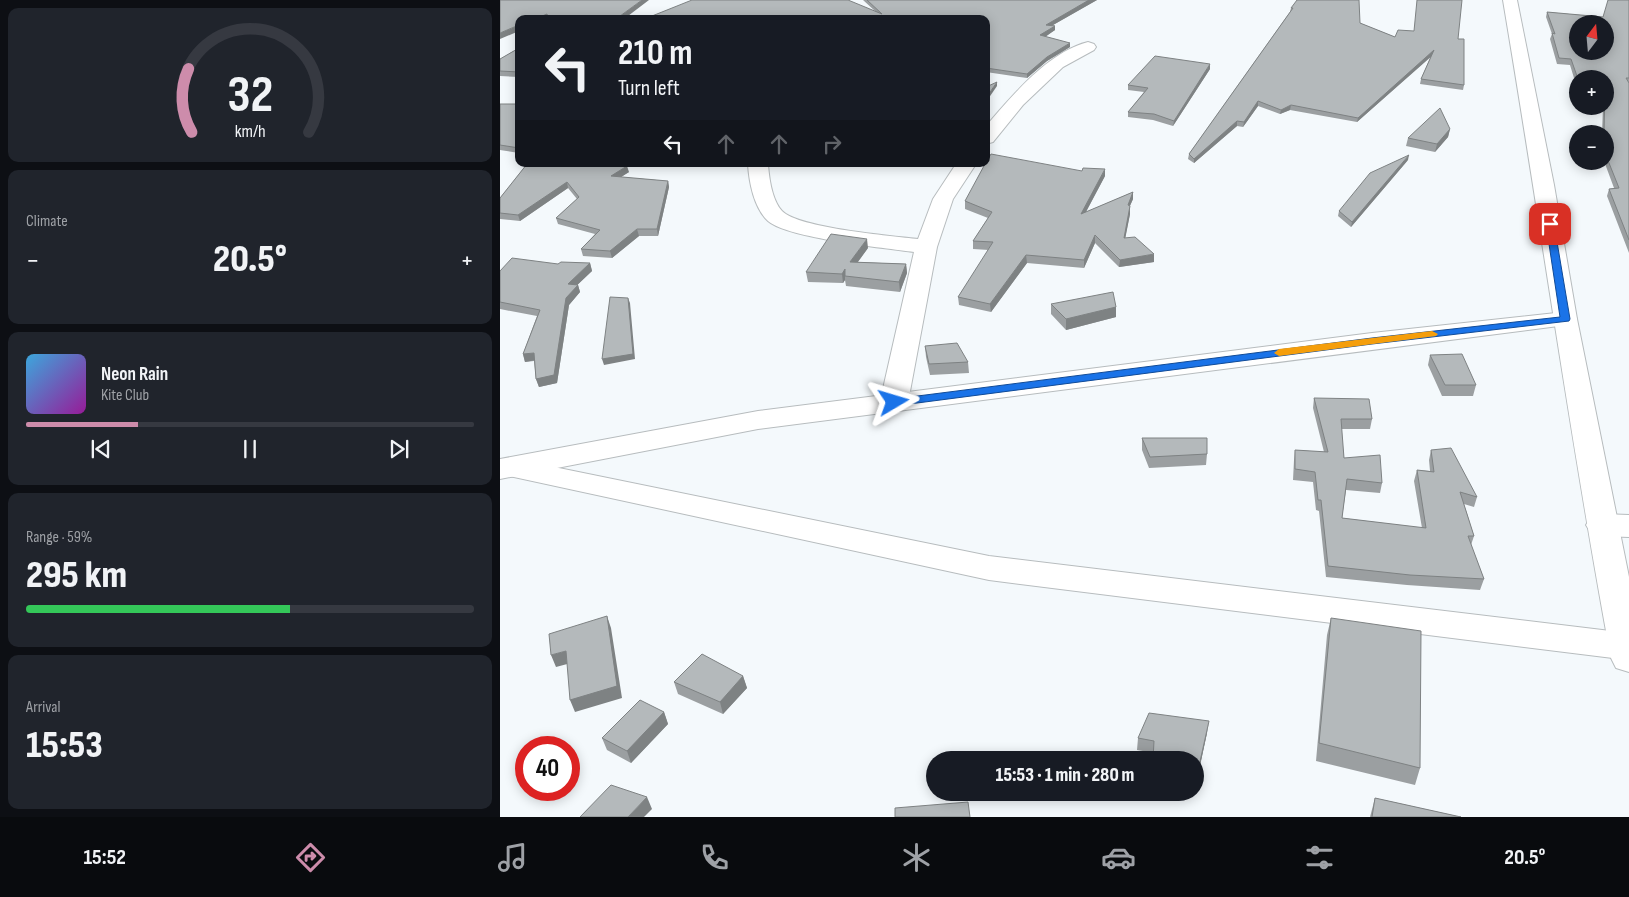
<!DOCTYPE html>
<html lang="en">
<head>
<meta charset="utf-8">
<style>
	:root { --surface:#171b24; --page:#20242c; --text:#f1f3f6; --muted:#9ea1a6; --line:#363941; --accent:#cd8cab }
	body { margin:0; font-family:"Sofia Sans Condensed",sans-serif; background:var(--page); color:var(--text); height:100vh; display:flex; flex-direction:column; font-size:19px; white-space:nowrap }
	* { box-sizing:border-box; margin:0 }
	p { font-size:16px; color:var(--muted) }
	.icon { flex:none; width:28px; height:28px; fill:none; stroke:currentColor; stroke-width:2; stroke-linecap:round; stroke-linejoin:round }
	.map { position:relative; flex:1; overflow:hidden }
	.sheet { display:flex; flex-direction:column; gap:8px; padding:8px; background:#0d0f14; width:500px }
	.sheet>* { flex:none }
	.banner { position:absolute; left:15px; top:15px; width:475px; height:152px; border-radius:10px; box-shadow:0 2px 12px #0003; background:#171b24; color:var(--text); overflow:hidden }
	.needle { width:32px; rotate:16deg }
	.fabs { position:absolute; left:1069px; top:15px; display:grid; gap:10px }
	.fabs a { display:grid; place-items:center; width:45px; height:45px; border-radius:50%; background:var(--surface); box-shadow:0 2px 12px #0003; font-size:25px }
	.speed { position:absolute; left:15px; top:736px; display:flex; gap:10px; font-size:25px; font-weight:700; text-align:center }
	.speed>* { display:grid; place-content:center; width:65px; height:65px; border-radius:50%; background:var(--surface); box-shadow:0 2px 12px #0003; line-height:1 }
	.speed .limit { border:8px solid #d22; background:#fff; color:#111 }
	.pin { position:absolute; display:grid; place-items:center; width:42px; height:42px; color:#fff; margin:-21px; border-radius:10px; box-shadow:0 2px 8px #0006 }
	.me { position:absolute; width:55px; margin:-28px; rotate:83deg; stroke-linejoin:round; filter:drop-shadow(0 0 4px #0008) }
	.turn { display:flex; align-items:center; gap:18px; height:105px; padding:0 20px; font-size:22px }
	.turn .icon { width:65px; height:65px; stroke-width:2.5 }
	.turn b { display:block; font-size:35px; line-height:42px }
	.lanes { display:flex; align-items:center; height:48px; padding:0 20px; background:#0003; justify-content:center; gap:25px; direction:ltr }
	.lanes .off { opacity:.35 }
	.big { font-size:38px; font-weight:800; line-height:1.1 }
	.sheet .card { flex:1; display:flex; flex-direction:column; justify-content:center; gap:8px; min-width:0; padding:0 18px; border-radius:10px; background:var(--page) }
	.sheet .dial { align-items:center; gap:0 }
	.dial svg { height:130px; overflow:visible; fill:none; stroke:var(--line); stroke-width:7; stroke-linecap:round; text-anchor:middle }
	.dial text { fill:var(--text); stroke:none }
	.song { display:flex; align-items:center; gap:15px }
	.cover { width:60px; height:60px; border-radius:8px; background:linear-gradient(135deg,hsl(200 70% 55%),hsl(300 70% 35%)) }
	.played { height:5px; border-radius:2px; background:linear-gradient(90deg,var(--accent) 25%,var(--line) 25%) }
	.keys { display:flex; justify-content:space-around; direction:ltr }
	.heat { display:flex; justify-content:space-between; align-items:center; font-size:28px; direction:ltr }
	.charge { height:8px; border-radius:4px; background:linear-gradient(90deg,#34c759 59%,var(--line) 0) }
	.trip { position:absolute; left:426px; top:751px; width:278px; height:50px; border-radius:25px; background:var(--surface); box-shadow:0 2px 12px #0003; font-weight:800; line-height:50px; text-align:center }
	.dock { display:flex; height:80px; justify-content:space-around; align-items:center; background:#090b0e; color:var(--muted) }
	.dock .icon { width:35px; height:35px }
	.dock .selected { color:var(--accent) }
	.dock b { font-size:22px; color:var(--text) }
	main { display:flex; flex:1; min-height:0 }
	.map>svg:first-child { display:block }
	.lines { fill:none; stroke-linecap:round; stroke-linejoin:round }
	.street-casing { stroke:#b7bcbe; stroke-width:2 }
	.secondary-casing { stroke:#b7bcbe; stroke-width:2 }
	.primary-casing { stroke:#b7bcbe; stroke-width:2 }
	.street { fill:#fff; fill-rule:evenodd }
	.secondary { fill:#fff; fill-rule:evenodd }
	.primary { fill:#fff; fill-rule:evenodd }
	.wall { fill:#9b9fa1 }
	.shaded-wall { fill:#7e8283 }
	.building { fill:#b4b9bb; stroke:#7e8283; fill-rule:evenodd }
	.route { fill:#1a73e8; stroke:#114b97 }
	.slow { fill:#f59e0b }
</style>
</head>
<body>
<main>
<section class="sheet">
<div class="card dial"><svg viewBox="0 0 100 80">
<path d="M14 69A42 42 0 1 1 86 69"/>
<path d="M14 69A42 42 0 0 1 12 30" stroke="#cd8cab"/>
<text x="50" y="56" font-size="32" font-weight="700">32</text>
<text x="50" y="72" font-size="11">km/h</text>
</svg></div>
<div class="card"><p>Climate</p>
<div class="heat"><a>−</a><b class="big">20.5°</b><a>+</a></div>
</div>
<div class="card">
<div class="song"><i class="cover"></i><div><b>Neon Rain</b><p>Kite Club</p></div></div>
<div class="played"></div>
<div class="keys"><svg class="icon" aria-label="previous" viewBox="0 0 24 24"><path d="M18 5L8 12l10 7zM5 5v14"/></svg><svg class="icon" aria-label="pause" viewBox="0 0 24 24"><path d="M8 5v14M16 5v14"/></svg><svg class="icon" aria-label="next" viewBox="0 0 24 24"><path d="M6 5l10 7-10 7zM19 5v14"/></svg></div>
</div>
<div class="card"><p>Range · 59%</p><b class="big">295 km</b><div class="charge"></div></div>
<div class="card"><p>Arrival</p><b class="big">15:53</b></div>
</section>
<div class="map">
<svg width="1129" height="817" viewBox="0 0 1129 817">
	<rect width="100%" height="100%" fill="#f4f9fc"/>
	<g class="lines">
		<g class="street-casing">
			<path id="street" d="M588,42L594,44L596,47L594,50L563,67L523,105L493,142L486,144V126C512,96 548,52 588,42Z
				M248,164H268C269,178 272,200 282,211C298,228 392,236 418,239L433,199L456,164H476L453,199L437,247L408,402L404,408L394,410L384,408L380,402L414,252C385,248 287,238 268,221C254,208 249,182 248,164Z
				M10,458L489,556L1127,633L1129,634V660L489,580L0,474V460Z"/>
		</g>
		<g class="secondary-casing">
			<path id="secondary" d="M1065,312L1074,314L1077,319L1074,324L258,429L0,479V459L258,411L872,333Z
				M1102,514L1129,515V537L1102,536L1091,533L1086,525L1091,517Z"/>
		</g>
		<g class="primary-casing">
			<path id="primary" d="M1003,0H1017L1054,185L1077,319L1129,577V672L1116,668L1111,658C1070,439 1040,219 1003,0Z"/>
		</g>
		<use href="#street" class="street"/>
		<use href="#secondary" class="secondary"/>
		<use href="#primary" class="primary"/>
	</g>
	<path class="wall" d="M363,0H597L553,25L555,26V30L545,36L570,47L547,61L527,78L486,72V19H147V18L375,11Z
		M1129,0V253L1107,196L1109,189L1114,188L1104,161H1105V134H1102L1103,106H1105V79H1078V91L1070,65L1057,64L1050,39L1052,34L1046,17L1047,12L1103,17Z
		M791,8L860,23L895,37L958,39L964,85L963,90L920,84L921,79L931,56L857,122L790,110L780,114L758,106L743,127L737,126L694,163L688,159L689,154L790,12Z
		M19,48V77L0,76V59Z
		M710,69L673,126L653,120L628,117V112L644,92L628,90V85Z
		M0,104H19V153L0,150Z
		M950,129L948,137L935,152L906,146L908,138Z
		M908,160L851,227L838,216L839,211Z
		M27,164L129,172L121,177L168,181L169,187L158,236H139L112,258L83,256L81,249L95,234L58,224L56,218L77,199L68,188L20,221L0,219V198Z
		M605,176L586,212L633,192V199L630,206V214L625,238L654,262L619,267L595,243L584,268L527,263L491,312L459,305L458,297L489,250L473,249V241L488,218L465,209V201Z
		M368,248L358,262L406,264L407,273L400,292L346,286L345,280L343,283L308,282L306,272Z
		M90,263L92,271L77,285H78L80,292L69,305L57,383L39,387L36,379L34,361L25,362L23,354L37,316L0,309V271L58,264Z
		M551,304L616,307V317L566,330L551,314Z
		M425,346L468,362L469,373L430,375L426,357Z
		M930,355L976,385L973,396H942L928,365Z
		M814,398L872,419L870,429H841L844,458L882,483L880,493L846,490L842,518L922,528L914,481L917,470L930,471L929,460L931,450L977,497L974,507L964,504L974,536L971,545L984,579L980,590L907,585L826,577L819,511L816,510L813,482L793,480L794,460L795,450L824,452L813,408Z
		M642,438L707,454L706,465L649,468L642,450Z
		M831,618L920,768L915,785L816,761L827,635Z
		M243,676L247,688L223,714L178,694L174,682Z
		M164,712L168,724L131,763L107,750L102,738Z
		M707,733L695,789V760L637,750L638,738Z
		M677,792H694V796Z
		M875,798L961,817H870Z"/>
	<path class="shaded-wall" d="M142,0H149L124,19H116Z
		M589,0H597L546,29V25Z
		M47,14L48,19H35Z
		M19,25V31L0,39V33Z
		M555,26V30L541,40L540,35Z
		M570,43V47L547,61L527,78V74L547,57Z
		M934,50L933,55L857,122L858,118Z
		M710,64V69L673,126L674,121Z
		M497,82V86L486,102V98Z
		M758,101V106L743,127L744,122Z
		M791,105L790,110L780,114L781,110Z
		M737,121V126L694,163V159Z
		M950,129L948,137L935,152L937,144Z
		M909,155L908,160L851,227L852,222Z
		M127,166L129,172L113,182L111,176Z
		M605,169V176L581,221V214Z
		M168,181L169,187L158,236L157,229Z
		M67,182L68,188L20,221L18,215Z
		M633,192V199L627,212L628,205Z
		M630,206V214L624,245V238Z
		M137,229L139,236L112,258L110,251Z
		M595,235V243L584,268V260Z
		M367,239L368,248L351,271L350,262Z
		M654,254V262L619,267L620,260Z
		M526,255L527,263L491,312L490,304Z
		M90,263L92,271L70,292L68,284Z
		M406,264L407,273L400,292L399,282Z
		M345,269V280L343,283L342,274Z
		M78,285L80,292L69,305L57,383L39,387L36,379L66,298Z
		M128,298L130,303L135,359L104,365L102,359Z
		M616,307V317L566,330V319Z
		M34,353L36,360L25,362L23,354Z
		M107,616L111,628L122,698L75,712L70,700Z
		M66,651L71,663L56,667L51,655Z
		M243,676L247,688L223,714L220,702Z
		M164,712L168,724L131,763L127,751Z
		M709,721L707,733L695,789V784Z
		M147,797L152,809L144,817H128Z"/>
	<path class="building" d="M0,0H142L116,19H49L47,14L35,19H19V25L0,33Z
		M192,0H348L382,14L367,0H589L546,25L555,26L540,35L570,43L547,57L527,74L486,68V19H150L147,18Z
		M797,0H859L860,23L895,37L898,30L914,31L917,0H962L958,39H964V85L921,79L934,50L858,118L791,105L781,110L758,101L744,122L737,121L694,159L689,154L793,8H791Z
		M1108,0H1129V78H1126L1129,83V240L1109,189L1119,188L1105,153V134H1104L1105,79H1078L1071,59L1059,58L1052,33L1055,34L1047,12L1103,17ZM1078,24H1105V51H1078Z
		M19,48V72L0,71V59Z
		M655,56L710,64L674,121L654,114L628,112L648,88L628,85Z
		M497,82L486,98V87Z
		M0,104H19V148L0,145Z
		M940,108L950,129L937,144L908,138Z
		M491,154L582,171L583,168L605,169L581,214L633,192L628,205L630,206L624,238L635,237L654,254L620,260L595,235L584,260L526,255L490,304L458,297L493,242L473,241L492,212L465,201L485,164H486V162Z
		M909,155L852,222L839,211L870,173Z
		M27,164H114L127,166L111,176L168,181L157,229H137L110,251L81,249L100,230L56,218L79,197L67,182L18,215L0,213V198Z
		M331,234L367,239L350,262L406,264L399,282L345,276V269L342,274L306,272Z
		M12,258L58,264L61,262L90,263L68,284L78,285L66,298L54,375L36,379L34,353L23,354L40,310L0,302V271Z
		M613,292L616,307L566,319L551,304Z
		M110,297L128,298L133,354L102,359Z
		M457,343L468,362L429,364L425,346Z
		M962,354L976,385H945L930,355Z
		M814,398L869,399L872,419H841L844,458L880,455L882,483L847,479L842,518L926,528L917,470L934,472L931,450L951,448L977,497L960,492L974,536H968L984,579L910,575L828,566L821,500H818L815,472L795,469V450L828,452Z
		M642,438H707V454L650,457Z
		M107,616L117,686L70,700L66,651L51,655L49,634Z
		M831,618L921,631L920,768L819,743Z
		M202,654L243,676L220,702L174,682Z
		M140,700L164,712L127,751L102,738Z
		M649,713L709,721L695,784V760H653L654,741L638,738Z
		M111,785L147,797L128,817H80Z
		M875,798L961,817H872Z
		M468,802L470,817H395V808Z"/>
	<path class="route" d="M1050,221L1054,224L1070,319L1069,321L872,344L394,406L389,402L394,399L872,338L1060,317L1046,224Z"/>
	<path class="slow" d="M932,331L938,334L936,336L779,356L774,353L779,349Z"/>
</svg>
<div class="fabs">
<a><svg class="needle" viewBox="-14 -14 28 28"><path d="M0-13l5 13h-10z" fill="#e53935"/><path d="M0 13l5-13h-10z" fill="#9ea1a6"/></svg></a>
<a>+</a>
<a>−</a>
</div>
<div class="speed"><div class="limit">40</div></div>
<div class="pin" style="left:1050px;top:224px;background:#d93025"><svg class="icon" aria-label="arrive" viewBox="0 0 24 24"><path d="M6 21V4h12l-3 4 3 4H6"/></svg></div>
<svg class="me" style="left:394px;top:402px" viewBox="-20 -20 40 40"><path d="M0-17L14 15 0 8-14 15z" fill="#1a73e8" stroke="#fff" stroke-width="4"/></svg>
<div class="trip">15:53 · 1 min · 280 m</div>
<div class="banner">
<div class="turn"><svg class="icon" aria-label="left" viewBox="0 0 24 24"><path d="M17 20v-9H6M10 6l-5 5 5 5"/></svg><div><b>210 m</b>Turn left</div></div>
<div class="lanes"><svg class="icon" aria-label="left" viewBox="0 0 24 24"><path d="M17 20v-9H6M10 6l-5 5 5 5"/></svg><svg class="icon off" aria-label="ahead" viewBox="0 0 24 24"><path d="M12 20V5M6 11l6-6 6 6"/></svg><svg class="icon off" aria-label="ahead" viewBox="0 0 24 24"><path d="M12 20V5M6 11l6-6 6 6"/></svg><svg class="icon off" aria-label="right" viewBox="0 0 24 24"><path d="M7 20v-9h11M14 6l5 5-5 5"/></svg></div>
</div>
</div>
</main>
<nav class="dock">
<b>15:52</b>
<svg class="icon selected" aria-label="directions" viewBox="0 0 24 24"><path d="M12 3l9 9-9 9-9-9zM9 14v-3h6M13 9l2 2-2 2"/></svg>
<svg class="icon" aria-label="music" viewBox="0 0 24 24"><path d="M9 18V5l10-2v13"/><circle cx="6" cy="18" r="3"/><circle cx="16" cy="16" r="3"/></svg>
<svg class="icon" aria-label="phone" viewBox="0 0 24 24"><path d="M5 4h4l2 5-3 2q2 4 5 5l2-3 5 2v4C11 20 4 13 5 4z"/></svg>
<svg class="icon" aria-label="climate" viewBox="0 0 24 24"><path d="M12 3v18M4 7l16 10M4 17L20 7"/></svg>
<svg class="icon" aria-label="car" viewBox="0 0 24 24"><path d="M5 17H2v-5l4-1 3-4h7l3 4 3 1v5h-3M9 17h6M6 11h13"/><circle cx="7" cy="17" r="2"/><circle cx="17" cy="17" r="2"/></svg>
<svg class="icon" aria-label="filters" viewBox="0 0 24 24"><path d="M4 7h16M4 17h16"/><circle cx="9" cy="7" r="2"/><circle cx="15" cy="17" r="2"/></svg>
<b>20.5°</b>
</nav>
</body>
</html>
